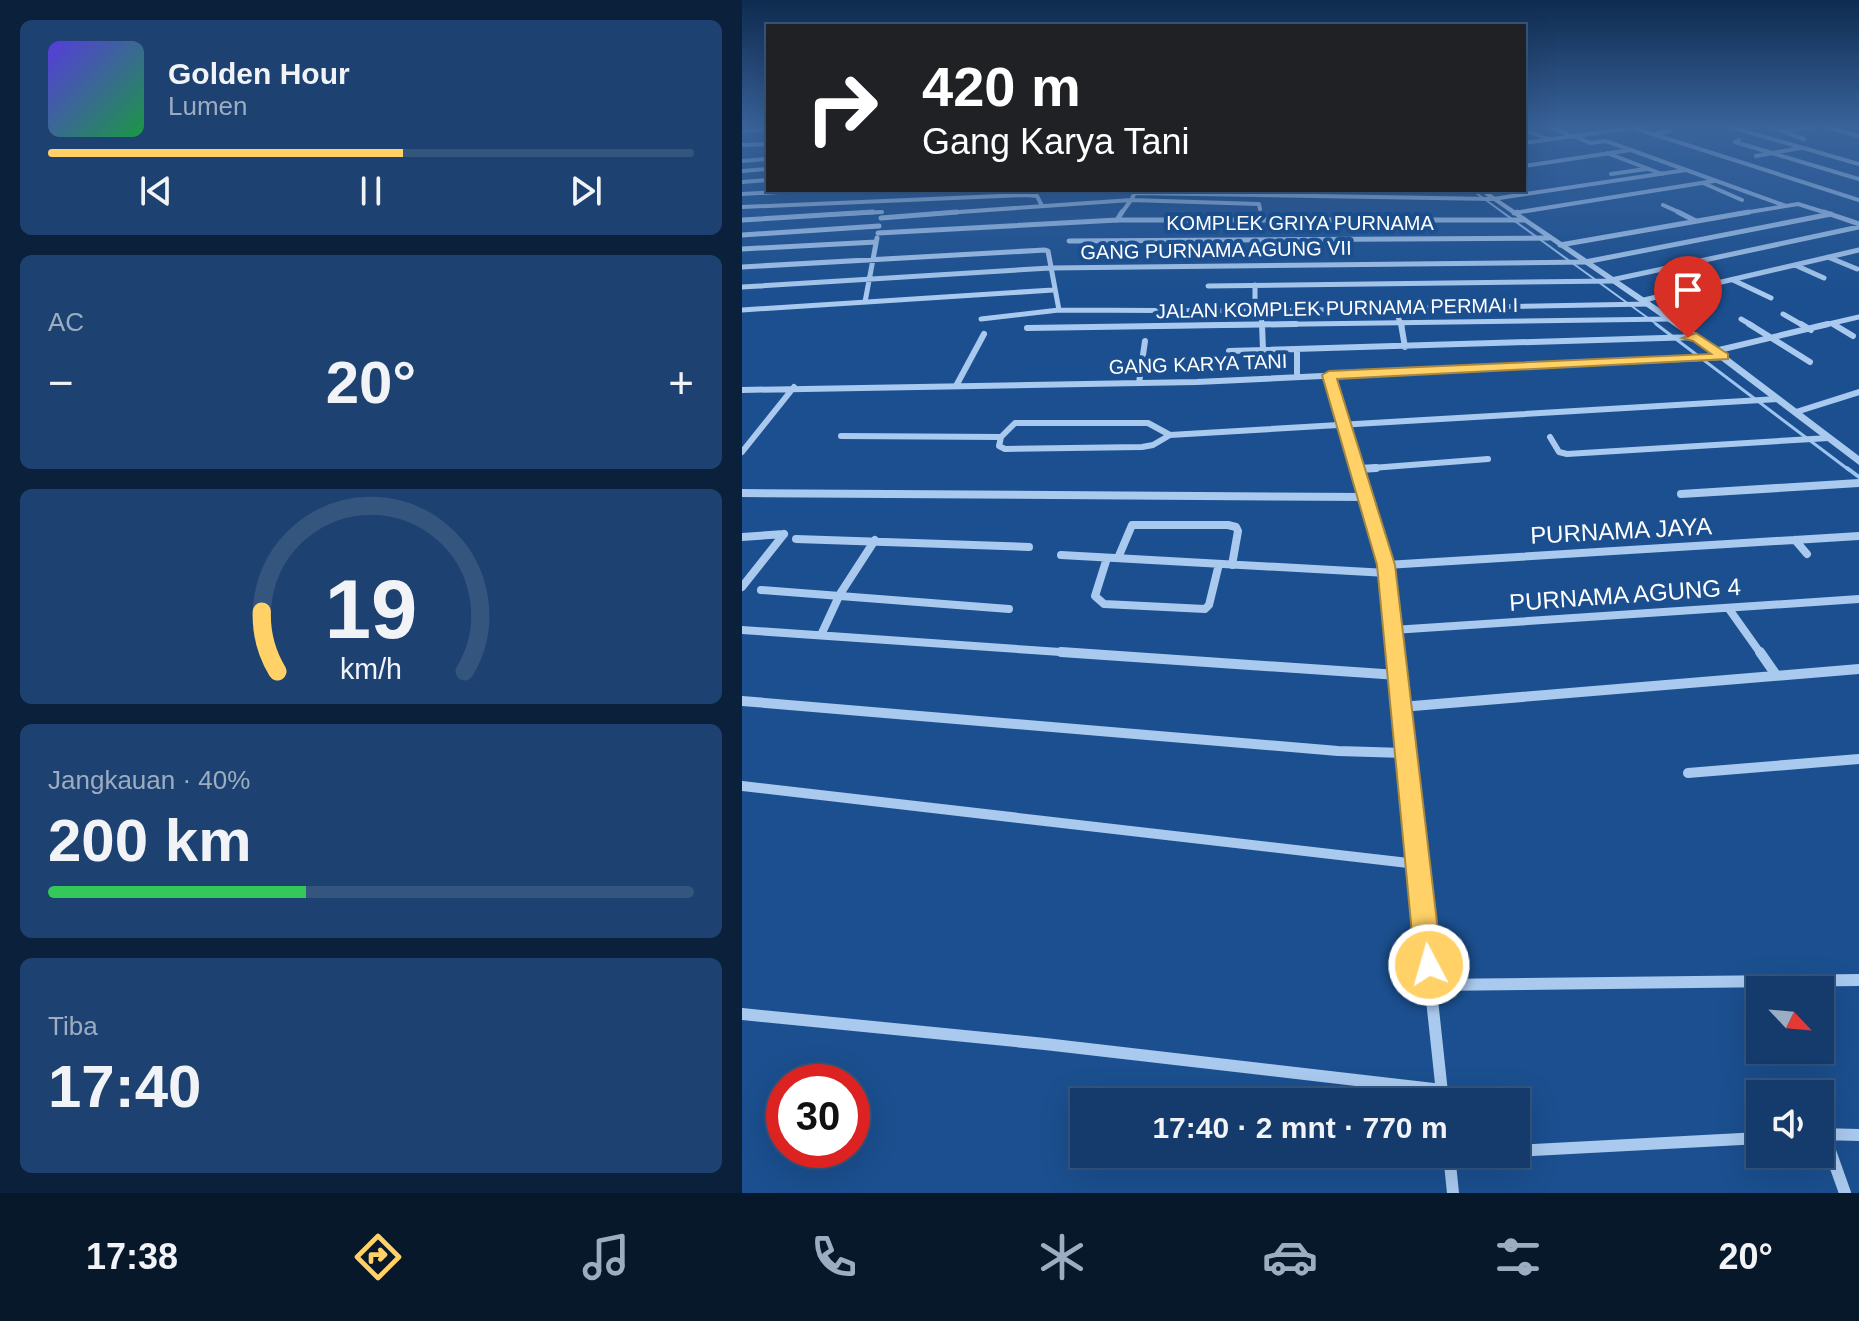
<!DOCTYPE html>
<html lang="id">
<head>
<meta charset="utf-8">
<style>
	:root { --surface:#143b6b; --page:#1d4271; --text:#f1f3f6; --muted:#9dadc1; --line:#33557e; --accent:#ffd166 }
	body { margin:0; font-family:Helvetica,sans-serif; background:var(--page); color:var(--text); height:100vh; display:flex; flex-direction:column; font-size:30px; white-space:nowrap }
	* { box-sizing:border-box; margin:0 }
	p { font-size:26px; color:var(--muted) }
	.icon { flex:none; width:44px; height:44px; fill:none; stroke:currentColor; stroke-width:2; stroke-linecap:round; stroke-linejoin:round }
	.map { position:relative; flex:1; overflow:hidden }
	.drawer { display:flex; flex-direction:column; gap:20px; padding:20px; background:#0b203b; width:742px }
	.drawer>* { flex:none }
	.banner { position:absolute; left:24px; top:24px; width:760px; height:168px; border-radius:0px; box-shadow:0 8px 32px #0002,0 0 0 2px var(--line); background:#202124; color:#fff; overflow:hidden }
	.needle { width:52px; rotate:116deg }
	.controls { position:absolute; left:1004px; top:976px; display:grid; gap:16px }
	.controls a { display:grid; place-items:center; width:88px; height:88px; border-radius:0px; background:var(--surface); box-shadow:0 8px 32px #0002,0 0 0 2px var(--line); font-size:40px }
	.speed { position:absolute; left:24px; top:1064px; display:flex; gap:16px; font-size:40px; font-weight:700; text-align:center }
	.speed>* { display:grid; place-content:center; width:104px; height:104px; border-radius:50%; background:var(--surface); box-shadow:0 8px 32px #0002,0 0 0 2px var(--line); line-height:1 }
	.speed .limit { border:12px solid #d22; background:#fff; color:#111 }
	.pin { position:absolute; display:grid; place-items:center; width:68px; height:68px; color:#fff; margin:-82px -34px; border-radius:50% 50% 50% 0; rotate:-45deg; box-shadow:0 0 8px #0007 }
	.pin .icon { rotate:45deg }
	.me { position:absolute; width:88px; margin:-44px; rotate:354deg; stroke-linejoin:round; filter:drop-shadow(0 0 6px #0008) }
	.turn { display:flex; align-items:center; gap:28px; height:168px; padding:0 24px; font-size:36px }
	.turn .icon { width:104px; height:104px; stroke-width:2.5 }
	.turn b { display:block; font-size:56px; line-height:68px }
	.big { font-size:60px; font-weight:700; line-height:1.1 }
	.drawer .tile { flex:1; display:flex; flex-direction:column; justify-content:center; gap:12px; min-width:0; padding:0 28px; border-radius:12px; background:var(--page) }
	.drawer .dial { align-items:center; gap:0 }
	.dial svg { height:208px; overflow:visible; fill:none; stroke:var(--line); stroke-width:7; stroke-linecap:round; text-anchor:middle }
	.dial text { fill:var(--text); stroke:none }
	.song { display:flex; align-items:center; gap:24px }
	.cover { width:96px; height:96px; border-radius:12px; background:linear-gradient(135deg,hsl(250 70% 55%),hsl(140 70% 35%)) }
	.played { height:8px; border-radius:4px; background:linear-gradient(90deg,var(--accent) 55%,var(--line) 55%) }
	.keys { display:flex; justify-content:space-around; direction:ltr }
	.heat { display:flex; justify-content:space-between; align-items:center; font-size:44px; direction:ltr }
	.charge { height:12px; border-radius:6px; background:linear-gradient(90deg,#34c759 40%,var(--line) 0) }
	.trip { position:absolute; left:328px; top:1088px; width:460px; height:80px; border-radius:0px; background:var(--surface); box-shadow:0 8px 32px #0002,0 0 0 2px var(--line); font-weight:700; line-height:80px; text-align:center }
	.dock { display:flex; height:128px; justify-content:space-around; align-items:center; background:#08182b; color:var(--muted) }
	.dock .icon { width:56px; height:56px }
	.dock .active { color:var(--accent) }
	.dock b { font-size:36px; color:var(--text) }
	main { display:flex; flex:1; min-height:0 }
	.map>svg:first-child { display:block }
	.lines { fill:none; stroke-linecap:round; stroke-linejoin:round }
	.stream-far2 { stroke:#9cc4f0; stroke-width:2 }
	.stream-far1 { stroke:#9cc4f0; stroke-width:3 }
	.stream { stroke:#9cc4f0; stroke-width:4 }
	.minor-far5 { stroke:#a9c9ee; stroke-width:4 }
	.minor-far4 { stroke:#a9c9ee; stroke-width:5 }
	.minor-far3 { stroke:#a9c9ee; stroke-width:6 }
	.minor-far2 { stroke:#a9c9ee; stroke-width:8 }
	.minor-far1 { stroke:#a9c9ee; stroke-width:10 }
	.minor { stroke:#a9c9ee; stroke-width:12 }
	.tertiary { fill:#a9c9ee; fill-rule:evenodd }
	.route { fill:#ffd166; stroke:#a68842; stroke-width:2 }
	.labels { text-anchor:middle; stroke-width:8; stroke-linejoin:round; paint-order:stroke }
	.far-street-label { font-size:20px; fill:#fff; stroke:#1b4f8f }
	.street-label { font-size:24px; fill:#fff; stroke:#1b4f8f }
</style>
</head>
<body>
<main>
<section class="drawer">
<div class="tile">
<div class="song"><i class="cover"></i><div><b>Golden Hour</b><p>Lumen</p></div></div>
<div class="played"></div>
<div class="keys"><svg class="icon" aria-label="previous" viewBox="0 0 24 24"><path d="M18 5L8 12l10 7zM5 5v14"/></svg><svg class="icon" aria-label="pause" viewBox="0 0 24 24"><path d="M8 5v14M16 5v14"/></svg><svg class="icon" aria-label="next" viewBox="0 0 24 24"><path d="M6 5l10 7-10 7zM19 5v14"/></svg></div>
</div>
<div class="tile"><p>AC</p>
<div class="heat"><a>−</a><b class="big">20°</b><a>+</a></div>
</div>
<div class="tile dial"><svg viewBox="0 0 100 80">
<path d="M14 69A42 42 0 1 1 86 69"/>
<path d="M14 69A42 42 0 0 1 8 46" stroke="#ffd166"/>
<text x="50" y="56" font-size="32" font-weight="700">19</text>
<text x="50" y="72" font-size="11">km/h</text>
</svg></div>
<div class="tile"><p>Jangkauan · 40%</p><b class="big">200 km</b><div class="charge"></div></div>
<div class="tile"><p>Tiba</p><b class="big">17:40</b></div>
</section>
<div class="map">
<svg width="1117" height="1193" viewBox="0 0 1117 1193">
	<rect width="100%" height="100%" fill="#1b4f8f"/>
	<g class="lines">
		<path class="stream-far2" d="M730,190L917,326"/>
		<path class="stream-far1" d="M914,324L1107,470"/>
		<path class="stream" d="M1105,468L1117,477"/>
		<path class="minor-far5" d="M807,126L829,136
			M985,126L1117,164
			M1026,126L1062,139
			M1081,126L1117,136
			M892,128L1117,200
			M0,131L26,130
			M1045,131L1076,126
			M788,132L806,139
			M910,134L928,131
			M832,136L848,143L864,141L1044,206
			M997,140L993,142L1117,179
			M782,143L904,126
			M0,145L26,144
			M865,153L920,174
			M1014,156L1058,148
			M0,161L26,159
			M782,166L888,150
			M0,171L26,169
			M869,174L904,169
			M0,182L26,180
			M961,183L1000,200
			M393,193L751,199L944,170
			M0,194L72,190
			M921,205L941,214
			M0,207L284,195L295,196L300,206
			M772,213L972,181
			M96,214L140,212
			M188,214L389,200L394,191
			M379,214L389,200L517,204L518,209
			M995,214L1056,204L1088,214"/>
		<path class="minor-far4" d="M936,212L954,221
			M1082,212L1117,224
			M772,213L775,212
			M139,218L215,212
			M0,220L131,212
			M375,220L380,212
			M136,233L375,220H783
			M0,235L137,226
			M327,241L807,238
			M818,245L1007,212
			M0,249L134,242
			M1086,257L1115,269
			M1053,265L1082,278
			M0,267L303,250L306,251L317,310
			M869,280L1117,227
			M991,280L1029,298
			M513,285V311
			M466,286L871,281
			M0,287L308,268L843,262L1089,214
			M902,300L1117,250
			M123,302L135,238
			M652,308L660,326
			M0,310L311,290
			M519,311L520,326
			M1041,314L1062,326
			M239,319L317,310L519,311L907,304
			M999,319L1011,326
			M1091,324L1095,326
			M411,326L929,319
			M1078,326L1117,317"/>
		<path class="minor-far3" d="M520,324L521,350
			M659,324L663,347
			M1007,324L1068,362
			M1059,324L1069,330
			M1091,324L1111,336
			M285,328L554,324
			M555,349V377
			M487,351L954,337
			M973,351L1086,324
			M587,375L615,470
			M397,383L403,341
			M214,386L242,334
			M0,390L455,382L981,357
			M1054,412L1117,392
			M99,436L259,437L257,446L263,449L400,447L411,445L428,435L1036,399
			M259,437L273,423H406L428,435
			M808,437L817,452L825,454L1087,438
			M0,452L52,387
			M617,469L746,459"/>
		<path class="minor-far2" d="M615,468L644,565L653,654
			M617,469L634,468
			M0,493L625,497
			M939,494L1117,483
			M0,537L42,534
			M54,539L287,547
			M1053,540L1065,554
			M319,555L645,573
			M365,558L353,596L362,604L463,609L467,605L477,564
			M376,558L390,525H486L494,527L496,531L490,565
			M644,565L1117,536
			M0,587L42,534
			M19,590L267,609
			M987,609L1019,654
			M0,630L348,654
			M651,630L1117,599
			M79,635L98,594L133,540"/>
		<path class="minor-far1" d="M319,652L656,675
			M653,652L679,890
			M1018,652L1034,675
			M0,701L596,751L663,753
			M659,707L1117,669
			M946,773L1117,759
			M0,786L675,864"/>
		<path class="minor" d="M678,888L701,1102
			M689,985L1117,980
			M0,1014L303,1044L700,1090
			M1078,1134L1117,1135
			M1082,1134L1103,1193
			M774,1151L1018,1138
			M707,1154L711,1193
			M707,1156L724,1154"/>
		<path class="tertiary" d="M736,190H743L957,335L1117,456V465L951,339Z"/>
	</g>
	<linearGradient id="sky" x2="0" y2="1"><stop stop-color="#0f2b4f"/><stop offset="0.43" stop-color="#39639b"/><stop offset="1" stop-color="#39639b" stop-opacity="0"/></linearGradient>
	<rect width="1117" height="293" fill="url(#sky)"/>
	<path class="route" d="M954,333L986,354V359L595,379L653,565L700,965L696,974L687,978L677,974L673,965L635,565L580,375L587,371L969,354L951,341L940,338Z"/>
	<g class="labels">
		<g class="far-street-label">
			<text x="558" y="230">KOMPLEK GRIYA PURNAMA</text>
			<text transform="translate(474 250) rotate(-1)" y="7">GANG PURNAMA AGUNG VII</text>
			<text transform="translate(595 308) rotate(-1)" y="7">JALAN KOMPLEK PURNAMA PERMAI I</text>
			<text transform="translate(456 364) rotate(-2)" y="7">GANG KARYA TANI</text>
		</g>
		<g class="street-label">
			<text transform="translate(879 531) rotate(-3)" y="8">PURNAMA JAYA</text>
			<text transform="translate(883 595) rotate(-4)" y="8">PURNAMA AGUNG 4</text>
		</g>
	</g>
</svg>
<div class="controls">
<a><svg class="needle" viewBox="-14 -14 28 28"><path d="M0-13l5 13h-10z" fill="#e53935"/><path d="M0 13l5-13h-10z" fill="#9dadc1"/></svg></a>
<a><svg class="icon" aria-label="sound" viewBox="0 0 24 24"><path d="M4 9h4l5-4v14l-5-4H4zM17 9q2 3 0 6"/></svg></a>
</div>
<div class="speed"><div class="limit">30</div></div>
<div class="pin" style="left:946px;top:338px;background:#d93025"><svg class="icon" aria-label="arrive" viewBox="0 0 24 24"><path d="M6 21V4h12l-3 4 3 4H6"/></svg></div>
<svg class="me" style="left:687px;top:965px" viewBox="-20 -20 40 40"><circle r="17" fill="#ffd166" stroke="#fff" stroke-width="3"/><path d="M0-11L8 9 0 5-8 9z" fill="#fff"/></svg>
<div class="trip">17:40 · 2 mnt · 770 m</div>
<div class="banner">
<div class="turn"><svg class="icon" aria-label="right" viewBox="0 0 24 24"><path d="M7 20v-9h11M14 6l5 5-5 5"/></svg><div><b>420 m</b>Gang Karya Tani</div></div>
</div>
</div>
</main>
<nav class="dock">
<b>17:38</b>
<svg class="icon active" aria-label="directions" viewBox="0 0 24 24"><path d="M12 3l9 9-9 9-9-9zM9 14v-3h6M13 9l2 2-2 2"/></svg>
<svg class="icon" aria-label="music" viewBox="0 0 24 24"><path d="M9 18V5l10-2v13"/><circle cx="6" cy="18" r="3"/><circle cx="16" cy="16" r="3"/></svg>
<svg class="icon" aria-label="phone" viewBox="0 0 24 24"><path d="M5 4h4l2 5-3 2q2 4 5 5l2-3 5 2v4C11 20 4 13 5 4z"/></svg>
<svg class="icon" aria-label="climate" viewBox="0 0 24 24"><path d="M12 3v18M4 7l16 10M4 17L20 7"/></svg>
<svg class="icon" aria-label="car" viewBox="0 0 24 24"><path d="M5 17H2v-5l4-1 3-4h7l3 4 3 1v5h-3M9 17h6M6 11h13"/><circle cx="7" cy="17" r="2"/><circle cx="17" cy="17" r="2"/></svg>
<svg class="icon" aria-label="filters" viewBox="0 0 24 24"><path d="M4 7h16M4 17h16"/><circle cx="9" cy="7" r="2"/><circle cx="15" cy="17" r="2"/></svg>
<b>20°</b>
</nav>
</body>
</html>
